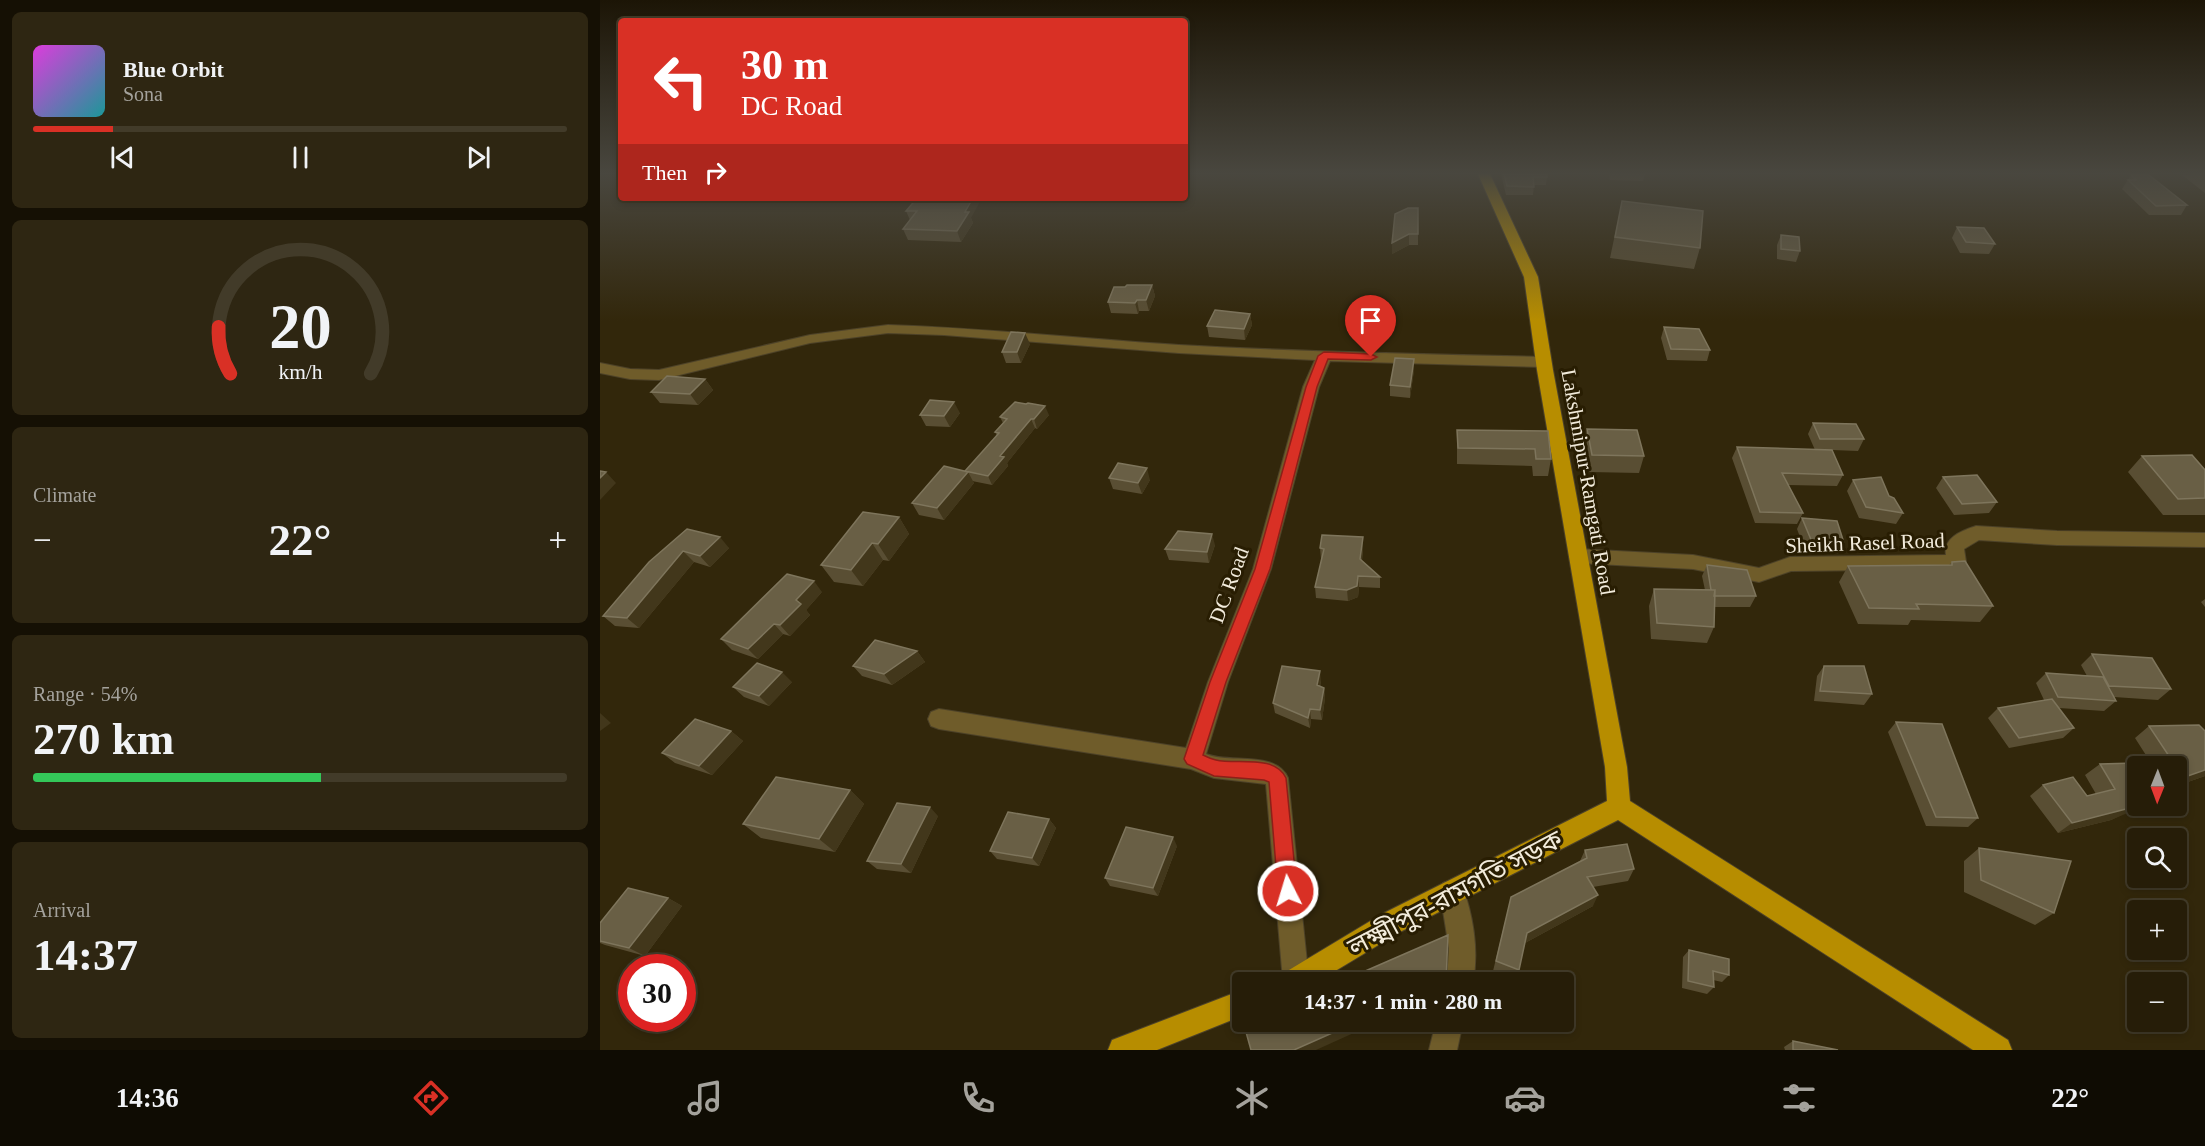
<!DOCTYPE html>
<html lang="en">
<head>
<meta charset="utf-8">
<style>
	:root { --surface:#261d08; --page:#2e2612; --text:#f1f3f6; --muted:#a4a29c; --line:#423b29; --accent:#d93025 }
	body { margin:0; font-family:"Times New Roman","Noto Sans Bengali",serif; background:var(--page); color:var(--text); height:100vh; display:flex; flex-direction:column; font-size:22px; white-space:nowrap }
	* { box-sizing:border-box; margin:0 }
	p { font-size:20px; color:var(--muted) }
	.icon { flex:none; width:33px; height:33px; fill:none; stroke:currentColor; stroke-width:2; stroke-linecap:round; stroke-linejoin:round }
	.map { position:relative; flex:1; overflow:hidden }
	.drawer { display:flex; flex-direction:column; gap:12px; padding:12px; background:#151004; width:600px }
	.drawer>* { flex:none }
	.guide { position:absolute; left:18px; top:18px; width:570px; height:183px; border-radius:6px; box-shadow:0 3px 9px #0003,0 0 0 2px var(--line); background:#d93025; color:#fff; overflow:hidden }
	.needle { width:39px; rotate:181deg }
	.controls { position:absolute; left:1527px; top:756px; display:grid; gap:12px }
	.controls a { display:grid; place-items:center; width:60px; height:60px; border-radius:6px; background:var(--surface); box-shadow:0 3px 9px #0003,0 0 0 2px var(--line); font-size:30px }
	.speed { position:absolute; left:18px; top:954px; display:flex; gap:12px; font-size:30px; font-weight:700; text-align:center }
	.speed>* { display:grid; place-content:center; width:78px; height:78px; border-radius:50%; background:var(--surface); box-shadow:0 3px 9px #0003,0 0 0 2px var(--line); line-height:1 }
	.speed .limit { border:9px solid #d22; background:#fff; color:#111 }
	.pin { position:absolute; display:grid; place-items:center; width:51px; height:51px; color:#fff; margin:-62px -26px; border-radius:50% 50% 50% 0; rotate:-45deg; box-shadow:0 0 6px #0007 }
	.pin .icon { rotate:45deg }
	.me { position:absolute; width:66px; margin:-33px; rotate:355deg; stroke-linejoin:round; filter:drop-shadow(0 0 4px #0008) }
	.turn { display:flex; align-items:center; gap:21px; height:126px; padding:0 24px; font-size:27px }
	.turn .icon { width:78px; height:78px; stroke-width:2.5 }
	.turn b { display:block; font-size:42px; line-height:51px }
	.then { display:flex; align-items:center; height:57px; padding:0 24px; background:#0003; gap:12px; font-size:22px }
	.big { font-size:45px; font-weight:600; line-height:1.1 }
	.drawer .widget { flex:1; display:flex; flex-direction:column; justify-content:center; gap:9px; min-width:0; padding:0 21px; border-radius:9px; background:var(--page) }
	.drawer .dial { align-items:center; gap:0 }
	.dial svg { height:156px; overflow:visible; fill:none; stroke:var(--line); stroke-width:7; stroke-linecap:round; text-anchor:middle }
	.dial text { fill:var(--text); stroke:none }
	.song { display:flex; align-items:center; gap:18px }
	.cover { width:72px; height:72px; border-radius:9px; background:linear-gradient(135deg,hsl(300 70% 55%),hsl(180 70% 35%)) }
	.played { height:6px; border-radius:3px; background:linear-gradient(90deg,var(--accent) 15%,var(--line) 15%) }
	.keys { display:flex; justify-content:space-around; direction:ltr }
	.heat { display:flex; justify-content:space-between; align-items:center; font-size:33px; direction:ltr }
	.charge { height:9px; border-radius:4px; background:linear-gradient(90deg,#34c759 54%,var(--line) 0) }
	.trip { position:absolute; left:632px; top:972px; width:342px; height:60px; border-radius:6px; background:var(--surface); box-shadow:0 3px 9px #0003,0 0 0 2px var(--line); font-weight:600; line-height:60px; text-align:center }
	.tabs { display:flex; height:96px; justify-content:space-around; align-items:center; background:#0f0c03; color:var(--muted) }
	.tabs .icon { width:42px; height:42px }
	.tabs .on { color:var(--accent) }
	.tabs b { font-size:27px; color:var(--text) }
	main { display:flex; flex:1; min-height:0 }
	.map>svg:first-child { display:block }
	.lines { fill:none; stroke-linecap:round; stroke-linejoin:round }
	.minor-casing { stroke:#4d4228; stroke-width:2 }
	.major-casing { stroke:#4d4228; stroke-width:2 }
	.minor { fill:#6f5c2a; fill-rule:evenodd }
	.major { fill:#b78d00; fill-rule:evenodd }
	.wall { fill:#594e33 }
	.shaded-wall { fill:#42371b }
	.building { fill:#695f45; stroke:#7e755c; stroke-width:1.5 }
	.route { fill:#d93025; stroke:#8d1f18; stroke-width:1.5 }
	.labels { text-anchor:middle; stroke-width:6; stroke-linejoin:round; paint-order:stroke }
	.street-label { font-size:21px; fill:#f2ebdb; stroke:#281d02 }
	.near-street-label { font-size:26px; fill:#f2ebdb; stroke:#281d02 }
</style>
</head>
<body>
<main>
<section class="drawer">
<div class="widget">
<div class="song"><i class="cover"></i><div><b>Blue Orbit</b><p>Sona</p></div></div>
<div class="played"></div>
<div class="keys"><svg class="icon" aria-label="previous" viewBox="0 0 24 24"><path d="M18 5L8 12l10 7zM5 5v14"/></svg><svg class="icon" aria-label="pause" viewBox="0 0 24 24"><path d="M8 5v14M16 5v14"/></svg><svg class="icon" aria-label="next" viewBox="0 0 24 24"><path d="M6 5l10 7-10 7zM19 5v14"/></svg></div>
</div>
<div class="widget dial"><svg viewBox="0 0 100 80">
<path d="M14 69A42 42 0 1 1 86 69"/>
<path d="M14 69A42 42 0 0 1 8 45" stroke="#d93025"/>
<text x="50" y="56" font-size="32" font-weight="700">20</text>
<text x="50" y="72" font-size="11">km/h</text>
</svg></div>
<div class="widget"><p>Climate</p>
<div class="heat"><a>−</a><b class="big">22°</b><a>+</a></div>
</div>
<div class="widget"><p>Range · 54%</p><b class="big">270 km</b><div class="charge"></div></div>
<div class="widget"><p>Arrival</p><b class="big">14:37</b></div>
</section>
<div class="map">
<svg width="1605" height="1050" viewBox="0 0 1605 1050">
	<rect width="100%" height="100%" fill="#32270b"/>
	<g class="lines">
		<g class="minor-casing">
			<path id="minor" d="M288,325C385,328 482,339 579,345C701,352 822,354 944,357L951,362L944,367L730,361L719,387L671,569L628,682L606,754C630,764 676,750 688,778L709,982L683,981L666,784L614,778L591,769L339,729L331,726L328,719L331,712L339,709L586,748L608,682L653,569L703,387L715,360L579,353L344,335L288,333L210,343L59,380L30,379L0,373V363L30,369L59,370L210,335Z
				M1376,526L1457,531L1605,533V547L1457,545L1379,540L1364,549L1366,562L1364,567L1357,569L1191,571L1159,582L1093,569L978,563L971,561L969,556L971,551L978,549L1093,555L1159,568L1190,557L1346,555C1343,538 1361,531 1376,526Z
				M852,880L861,883C873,913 879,950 873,982H847L849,948L840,892L843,883Z
				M836,1022H863L857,1050H829Z"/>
		</g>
		<g class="major-casing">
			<path id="major" d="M878,174H890L938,277L953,370L1027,767L1030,801L1408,1040L1412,1050H1373L1018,820L800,932L717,982H680L684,973L782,914L1007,801L1005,767L937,370L924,277Z
				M642,990V1016L557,1050H508L512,1040Z"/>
		</g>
		<use href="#minor" class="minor"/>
		<use href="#major" class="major"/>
	</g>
	<path class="wall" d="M901,174H947V177L946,185H934L933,195H906Z
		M1009,174H1045L1043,181L1010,180Z
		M1605,174V193L1582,175Z
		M1531,175L1587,205L1581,215H1549L1522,189Z
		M317,198L371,218L373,223L361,242L308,240L303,229L310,220L306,211Z
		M1022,201L1100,248L1094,269L1010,258Z
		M818,208V245H809L792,254Z
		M1357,227L1395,244L1389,254L1360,253L1352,238Z
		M1181,235L1200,251L1196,262L1177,259V245Z
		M552,285L555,296L549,311H539L538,314L511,313L508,302L525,287Z
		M650,314L652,325L645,340L609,337L607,326Z
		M1064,327L1110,350L1107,361L1067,360L1061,338Z
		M430,344L421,363H406L402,352Z
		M814,370L810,398L790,396V385Z
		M105,379L113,390L98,405L60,403L51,392Z
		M360,413L350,427L326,426L320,415Z
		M449,415L437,429L435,428L407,463L408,466L392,485L372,481L374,483L344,520L319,515L312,503L365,471L397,436L395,432L403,423L400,417Z
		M1213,423L1264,439L1258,451L1232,450L1243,475L1237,486L1188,485L1203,513L1197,524L1155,523L1132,458L1137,447L1215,450L1208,434Z
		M987,429L1044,456L1039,473L989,472L984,446Z
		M857,430L948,431L951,459L948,476H933L932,466L857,464Z
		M1542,456L1605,470V515H1563L1528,472Z
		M1343,477L1397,502L1389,513L1354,515L1336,488Z
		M509,478L550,480L542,494L513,489Z
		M1253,480L1289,496L1303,513L1296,524L1259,518L1247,491Z
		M299,517L309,534L289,561L283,560L263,586L234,582L221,565Z
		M1202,518L1244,543L1238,554L1206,553L1197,529Z
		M87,529L129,548L110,567L94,562L39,628L15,626L3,616Z
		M615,545L609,563L569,560L565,549Z
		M720,548H763L762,561L780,577V588L759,587L758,597L748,601L716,598L715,587L722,559H721Z
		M1352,562L1393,606L1380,622L1311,620L1308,625L1258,624L1239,582L1248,566L1349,565Z
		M1107,565L1156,596L1150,607H1114V627L1107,643L1051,639L1049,606L1054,589L1105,590L1102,576Z
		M222,592L206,610L210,615L190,636L183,634L158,659L132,650L121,639Z
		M1605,599V607L1601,602Z
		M317,651L325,662L292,685L262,676L253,666Z
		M1492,654L1571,689L1558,700L1514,697L1516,701L1504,711L1459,708L1474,728L1463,738L1409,748L1388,718L1398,708L1444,700L1436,683L1446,673L1487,676L1481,665Z
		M1224,666L1272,694L1264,705L1214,701L1217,676Z
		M721,681L720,687L724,688L725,698L722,720L711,719L710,728L675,713L673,703Z
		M192,682L169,706L144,697L133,687Z
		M1296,722L1378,818L1368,827L1326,826L1288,732Z
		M1549,726L1605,731V776L1585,783L1511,820L1458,833L1430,796L1443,785L1487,796L1496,794L1485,775L1500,764L1551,763L1535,738Z
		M131,731L143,741L112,775L75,763L62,753Z
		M250,790L264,804L235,852L161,838L143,824Z
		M338,816L311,873L277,869L267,861Z
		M449,819L456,828L439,866L397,859L390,851Z
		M577,846L558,896L510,886L505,878Z
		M1379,848L1454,913L1435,925L1364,892V861Z
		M985,850L1034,869L1028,881L993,887V906L925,943L919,970L916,979L893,971L911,897L980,861Z
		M68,898L82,906L45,956L5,945L0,943V923Z
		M1089,950L1129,975L1122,982L1113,980L1114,987L1107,994L1082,988L1083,957Z
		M1193,1041L1238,1050H1185L1184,1047Z"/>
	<path class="shaded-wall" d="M373,198H382L371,218L373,223L361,242L357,231Z
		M809,234V245L792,254V243Z
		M552,285L555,296L549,311L546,300Z
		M537,300L539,311L538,314L535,303Z
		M650,314L652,325L645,340L644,329Z
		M425,333L430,344L421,363L417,352Z
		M814,359V370L810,398V387Z
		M105,379L113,390L98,405L90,394Z
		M354,402L360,413L350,427L344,416Z
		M445,406L449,415L437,429L434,419Z
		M431,419L435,428L407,463L408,466L392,485L388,476L400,456Z
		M547,468L550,480L542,494L538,483Z
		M6,472L16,483L0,500V478Z
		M368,472L374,483L344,520L337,508Z
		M299,517L309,534L289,561L278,544Z
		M612,534L615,545L609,563L607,552Z
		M120,537L129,548L110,567L100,556Z
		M763,537V548L760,570V559Z
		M272,543L283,560L263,586L251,570Z
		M83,551L94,562L39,628L27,618Z
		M758,576L759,587L758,597L748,601L747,590Z
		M214,581L222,592L206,610L210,615L190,636L180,625L196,600Z
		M174,624L183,634L158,659L148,649Z
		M317,651L325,662L292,685L284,674Z
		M720,671L721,681L718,695L717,685Z
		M182,672L192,682L169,706L159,696Z
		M724,688L725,698L722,720L720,710Z
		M710,709L711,719L710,728L708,718Z
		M0,713L11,723L0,731Z
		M131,731L143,741L112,775L99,766Z
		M1605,770V776L1576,786L1582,778Z
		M250,790L264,804L235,852L219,839Z
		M1538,804V806H1544L1511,820L1458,833L1472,823Z
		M330,807L338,816L311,873L301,864Z
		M449,819L456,828L439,866L432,858Z
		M573,837L577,846L558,896L553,888Z
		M998,895L993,906L923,944L927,933Z
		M68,898L82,906L45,956L29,948Z
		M757,1022H778L716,1050H694Z"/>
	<path class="building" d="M904,174H947V177H933L934,187L907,186Z
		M1531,175H1549L1587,205L1556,206L1528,180H1536Z
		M317,198H373L365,212H369L357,231L303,229L317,211H306Z
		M1022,201L1103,211L1100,248L1015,237Z
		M808,208H818V234H809L792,243L795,214Z
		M1357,227L1384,228L1395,244L1366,242Z
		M1181,235L1199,237L1200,251L1181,249Z
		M527,285H552L546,300H537L535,303L508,302L514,287H525Z
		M615,310L650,314L644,329L607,326Z
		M1064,327L1099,329L1110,350L1071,349Z
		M411,332L425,333L417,352H402Z
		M795,358L814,359L810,387L790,385Z
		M67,376L105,379L90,394L51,392Z
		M330,400L354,402L344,416L320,415Z
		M415,402L426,404L428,403L445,406L434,419H431L400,456L404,457L388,476L365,471L399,433L395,432L407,419L400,417Z
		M1213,423L1256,424L1264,439H1220Z
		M987,429L1037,430L1044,456L992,455Z
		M857,430L948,431L951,459H936L935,449L858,448Z
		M1137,447L1232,450L1243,475L1182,473L1203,513L1160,512Z
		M1592,455L1605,470V498L1578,499L1542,456Z
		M518,463L547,468L538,483L509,478Z
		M344,466L368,472L337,508L312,503Z
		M0,471L6,472L0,478Z
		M1377,475L1397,502L1362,504L1343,477Z
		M1281,477L1289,496L1294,498L1303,513L1266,507L1253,480Z
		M263,512L299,517L278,544L272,543L251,570L221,565Z
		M1202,518L1237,521L1244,543L1212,542Z
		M87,529L120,537L100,556L83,551L27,618L3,616L49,562Z
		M578,531L612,534L607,552L565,549Z
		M722,535L763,537L760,559L780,577L758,576L757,586L747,590L715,587L724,549L720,548Z
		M1365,561L1393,606L1316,604L1319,609L1269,608L1248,566L1352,565V562Z
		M1107,565L1147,570L1156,596H1114L1115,590H1111Z
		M187,574L214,581L196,600L201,604L180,625L174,624L148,649L121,639Z
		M1054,589L1115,590L1114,627L1057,623Z
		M275,640L317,651L284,674L253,666Z
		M1492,654L1552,658L1571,689L1509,686Z
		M157,663L182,672L159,696L133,687Z
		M682,666L720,671L717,685L724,688L720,710L710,709L708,718L673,703Z
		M1224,666H1264L1272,694L1220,691Z
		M1446,673L1503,677L1516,701L1458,697Z
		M1452,699L1474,728L1419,738L1398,708Z
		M95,719L131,731L99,766L62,753Z
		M1296,722L1342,724L1378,818L1336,817Z
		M1599,725L1605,731V770L1582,778L1585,783L1576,787V766H1538V804L1526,809L1472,823L1443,785L1473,777L1487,796L1515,789L1500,764L1573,762L1549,726Z
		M176,777L250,790L219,839L143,824Z
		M297,803L330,807L301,864L267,861Z
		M408,812L449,819L432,858L390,851Z
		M526,827L573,837L553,888L505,878Z
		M1027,844L1034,869L987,877L998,895L927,933L919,970L896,961L911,897L987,858L985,850Z
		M1379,848L1471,861L1454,913L1381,880Z
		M28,888L68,898L29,948L0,941V923Z
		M848,935L846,981L842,982H740Z
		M1089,950L1129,959V975L1113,971L1114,987L1088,981Z
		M651,1022H757L694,1050H651L644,1025Z
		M1193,1041L1238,1050H1193Z"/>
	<linearGradient id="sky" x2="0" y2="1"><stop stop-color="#1c1506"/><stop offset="0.54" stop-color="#49473f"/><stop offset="1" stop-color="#49473f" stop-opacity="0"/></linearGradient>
	<rect width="1605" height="321" fill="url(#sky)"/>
	<path class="route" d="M724,352L771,354L777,357L771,360L728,359L717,387L670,569L626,682L603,755C607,757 611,759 616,760C636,765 675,754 686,778L697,891L694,898L688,900L681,898L678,891L669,782L664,780L614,776L587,764L584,759L610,682L655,569L706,387L718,356Z"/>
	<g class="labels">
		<g class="street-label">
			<text transform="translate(988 482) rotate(80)" y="7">Lakshmipur-Ramgati Road</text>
			<text transform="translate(1265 543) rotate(-2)" y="7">Sheikh Rasel Road</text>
			<text transform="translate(629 585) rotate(-70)" y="7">DC Road</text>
		</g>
		<g class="near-street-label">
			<text transform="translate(855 893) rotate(-28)" y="9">লক্ষ্মীপুর-রামগতি সড়ক</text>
		</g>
	</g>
</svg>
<div class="controls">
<a><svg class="needle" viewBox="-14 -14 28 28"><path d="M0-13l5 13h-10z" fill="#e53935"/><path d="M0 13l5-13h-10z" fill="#a4a29c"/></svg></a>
<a><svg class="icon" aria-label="search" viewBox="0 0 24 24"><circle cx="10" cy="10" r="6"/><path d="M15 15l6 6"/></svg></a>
<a>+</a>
<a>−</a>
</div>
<div class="speed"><div class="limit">30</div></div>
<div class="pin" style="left:771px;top:357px;background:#d93025"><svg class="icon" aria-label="arrive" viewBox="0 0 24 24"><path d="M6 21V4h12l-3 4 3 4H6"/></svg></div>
<svg class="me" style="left:688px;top:891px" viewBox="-20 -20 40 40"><circle r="17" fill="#d93025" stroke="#fff" stroke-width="3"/><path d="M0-11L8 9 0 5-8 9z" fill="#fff"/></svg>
<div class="trip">14:37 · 1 min · 280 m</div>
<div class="guide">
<div class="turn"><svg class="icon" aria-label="left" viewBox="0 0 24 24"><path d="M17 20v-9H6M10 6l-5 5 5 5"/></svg><div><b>30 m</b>DC Road</div></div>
<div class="then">Then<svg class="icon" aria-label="right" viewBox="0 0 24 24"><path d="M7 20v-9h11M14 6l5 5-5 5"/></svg></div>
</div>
</div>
</main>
<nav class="tabs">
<b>14:36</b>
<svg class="icon on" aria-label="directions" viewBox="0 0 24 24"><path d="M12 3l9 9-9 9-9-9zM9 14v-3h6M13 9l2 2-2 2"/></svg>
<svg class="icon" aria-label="music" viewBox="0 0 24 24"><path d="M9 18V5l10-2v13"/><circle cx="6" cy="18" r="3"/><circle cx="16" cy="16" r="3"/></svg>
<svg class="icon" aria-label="phone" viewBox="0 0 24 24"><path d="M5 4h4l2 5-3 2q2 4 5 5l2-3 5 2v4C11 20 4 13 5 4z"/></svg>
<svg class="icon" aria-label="climate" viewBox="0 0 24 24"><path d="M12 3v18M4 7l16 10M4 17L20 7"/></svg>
<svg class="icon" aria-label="car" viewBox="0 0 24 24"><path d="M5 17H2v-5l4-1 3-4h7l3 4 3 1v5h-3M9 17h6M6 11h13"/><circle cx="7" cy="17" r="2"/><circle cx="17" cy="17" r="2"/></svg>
<svg class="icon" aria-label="filters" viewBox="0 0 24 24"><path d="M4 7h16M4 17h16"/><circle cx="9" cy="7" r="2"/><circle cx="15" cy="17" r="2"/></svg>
<b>22°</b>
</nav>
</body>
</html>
